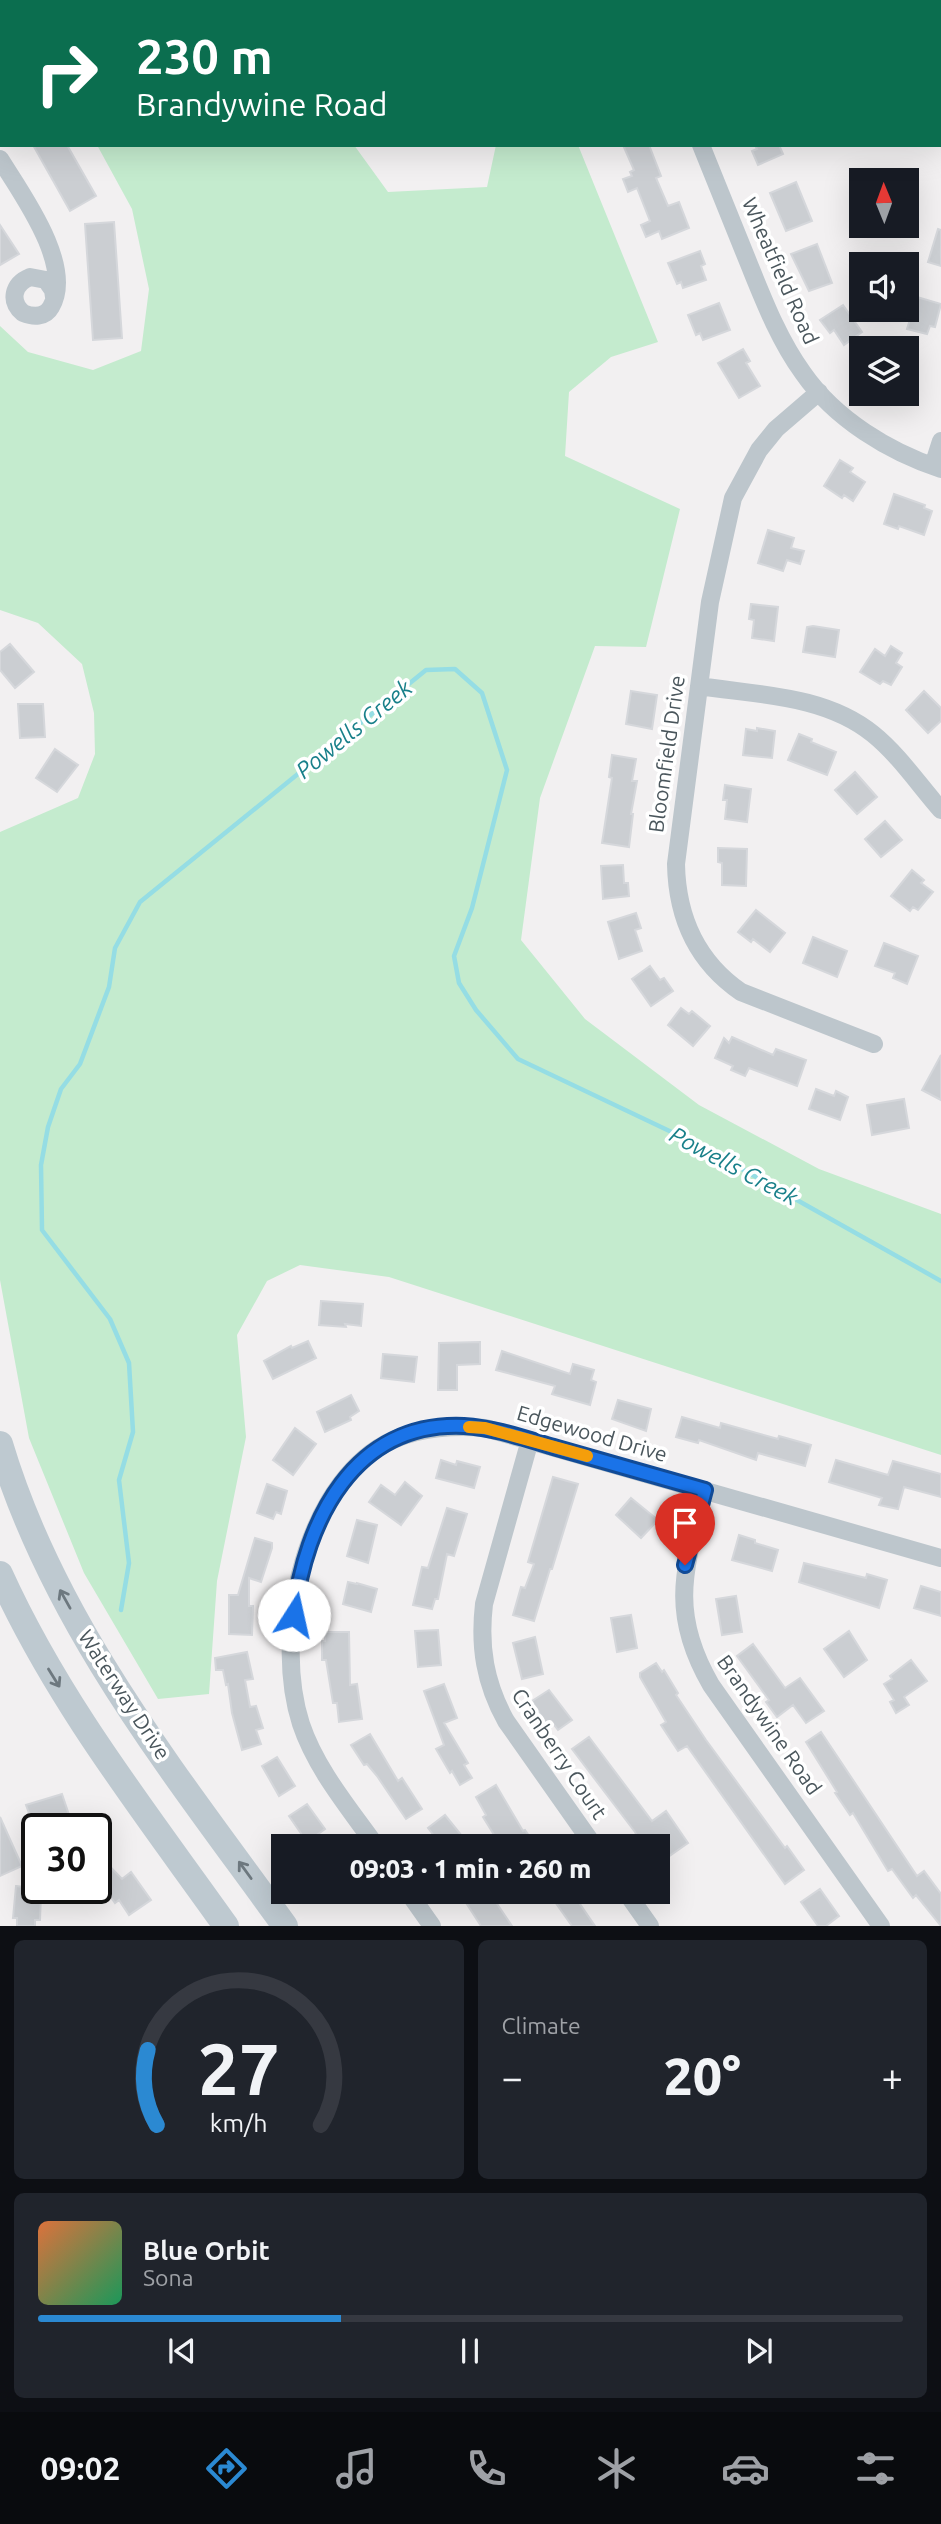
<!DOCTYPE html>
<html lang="en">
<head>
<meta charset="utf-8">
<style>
	:root { --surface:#171b24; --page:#20242c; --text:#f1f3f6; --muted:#9ea1a6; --line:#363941; --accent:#2b89d2 }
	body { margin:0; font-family:Ubuntu,sans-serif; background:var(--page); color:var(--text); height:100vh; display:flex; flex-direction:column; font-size:26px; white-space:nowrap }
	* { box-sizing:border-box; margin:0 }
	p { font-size:23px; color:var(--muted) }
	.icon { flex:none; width:38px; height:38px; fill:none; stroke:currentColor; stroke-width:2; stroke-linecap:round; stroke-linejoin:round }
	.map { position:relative; height:1926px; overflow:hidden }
	.panel { display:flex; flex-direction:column; gap:14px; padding:14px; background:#0d0f14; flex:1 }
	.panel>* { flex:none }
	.banner { position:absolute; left:0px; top:0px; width:942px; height:147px; box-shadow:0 7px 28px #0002; background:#0b6e4f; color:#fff; overflow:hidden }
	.needle { width:46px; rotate:359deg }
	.fabs { position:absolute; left:849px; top:168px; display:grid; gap:14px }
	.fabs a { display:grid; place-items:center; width:70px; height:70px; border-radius:0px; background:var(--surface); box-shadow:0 7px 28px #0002; font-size:35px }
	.speed { position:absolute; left:21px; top:1813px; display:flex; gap:14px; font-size:35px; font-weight:700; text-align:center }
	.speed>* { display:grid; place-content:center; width:91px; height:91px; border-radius:50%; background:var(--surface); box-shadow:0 7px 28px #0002; line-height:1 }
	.speed .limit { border:4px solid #111; border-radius:10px; background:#fff; color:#111 }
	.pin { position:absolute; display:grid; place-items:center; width:60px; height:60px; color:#fff; margin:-72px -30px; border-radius:50% 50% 50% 0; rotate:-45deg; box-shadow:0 0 7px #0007 }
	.pin .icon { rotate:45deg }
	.me { position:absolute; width:77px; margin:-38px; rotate:10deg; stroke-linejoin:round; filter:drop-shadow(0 0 5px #0008) }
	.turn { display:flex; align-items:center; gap:24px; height:147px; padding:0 21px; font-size:32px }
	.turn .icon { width:91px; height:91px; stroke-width:2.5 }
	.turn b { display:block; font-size:49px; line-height:60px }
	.big { font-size:52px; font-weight:800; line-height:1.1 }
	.panel .card { flex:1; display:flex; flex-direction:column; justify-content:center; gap:10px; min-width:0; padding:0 24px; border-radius:10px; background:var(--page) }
	.panel .dial { align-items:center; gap:0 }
	.dial svg { height:182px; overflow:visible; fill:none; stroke:var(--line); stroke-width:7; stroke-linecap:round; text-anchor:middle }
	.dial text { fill:var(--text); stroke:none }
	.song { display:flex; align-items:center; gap:21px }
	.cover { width:84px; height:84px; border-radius:10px; background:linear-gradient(135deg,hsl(20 70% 55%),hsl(150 70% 35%)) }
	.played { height:7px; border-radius:4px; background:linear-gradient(90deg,var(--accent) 35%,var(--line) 35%) }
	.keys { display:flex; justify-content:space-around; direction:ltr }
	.heat { display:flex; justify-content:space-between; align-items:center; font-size:38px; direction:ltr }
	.panel .tiles { flex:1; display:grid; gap:14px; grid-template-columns:1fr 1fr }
	.card:last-child { grid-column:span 2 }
	.trip { position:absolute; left:271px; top:1834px; width:399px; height:70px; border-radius:0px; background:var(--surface); box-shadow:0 7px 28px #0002; font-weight:800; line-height:70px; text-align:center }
	.tabs { display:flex; height:112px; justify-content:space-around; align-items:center; background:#090b0e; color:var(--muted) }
	.tabs .icon { width:49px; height:49px }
	.tabs .on { color:var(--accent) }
	.tabs b { font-size:32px; color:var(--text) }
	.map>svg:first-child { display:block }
	.green { fill:#c4ebce }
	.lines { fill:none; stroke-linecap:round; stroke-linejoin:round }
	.stream { stroke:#95dde4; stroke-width:4.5 }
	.building { fill:#cbced2; stroke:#d5d7db; stroke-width:2 }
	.minor { stroke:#bdc6cc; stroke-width:18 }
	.secondary { stroke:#bec9d0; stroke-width:26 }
	.oneway { stroke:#6d787f }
	.route-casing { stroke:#114b97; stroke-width:18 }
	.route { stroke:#1a73e8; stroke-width:12 }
	.slow { stroke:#f59e0b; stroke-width:12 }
	.labels { text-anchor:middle; stroke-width:7; stroke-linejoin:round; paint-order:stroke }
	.street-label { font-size:21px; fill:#4a565c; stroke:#fff }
	.water-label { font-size:23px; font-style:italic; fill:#19808a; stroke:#fff }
</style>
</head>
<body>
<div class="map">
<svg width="941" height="1926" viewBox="0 0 941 1926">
	<rect width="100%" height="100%" fill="#f2f0f1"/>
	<path class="green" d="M97,145H354L388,192L487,187L496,145H578L658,342L611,357L569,392L565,456L680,509L646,647L595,646L540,798L521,940L585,1019L699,1105L819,1169L941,1214V1455L389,1277L300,1265L267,1281L237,1335L246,1437L217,1581L209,1694L158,1699L84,1573L29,1438L0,1280V832L78,798L95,754L94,713L82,664L38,623L0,610V326L28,352L93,370L141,351L149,289L132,209Z"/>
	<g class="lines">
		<path class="stream" d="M121,1610L129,1563L119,1480L133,1432L129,1363L110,1319L42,1230L41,1165L48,1127L61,1089L80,1064L109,987L115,948L140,902L426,670L455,669L482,693L507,770L472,908L454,956L459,983L476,1010L518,1059L701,1146L941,1281"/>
	</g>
	<path class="building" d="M33,145H67L96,196L70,211Z
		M623,145H649L661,176L656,178L668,206L679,202L689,228L662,239L659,231L646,237L641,225L650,221L637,188L628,192L623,179L632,176L630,172L634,170Z
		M755,145H779L783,154L758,165L752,151L757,149Z
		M796,182L812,221L786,231L770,193Z
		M114,222L122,338L93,340L85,224Z
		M0,225L19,254L0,265Z
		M938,229L941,230V266L928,262Z
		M817,244L832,283L809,291L791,254Z
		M700,251L705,264L701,266L706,280L683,288L681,282L677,284L668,263Z
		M917,297L941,304L935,327L930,326L927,334L907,329Z
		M719,303L730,330L703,340L700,333L696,335L688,315Z
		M843,305L862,332L844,345L834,330L830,333L820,320Z
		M743,349L750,361L746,363L760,386L739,398L718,363Z
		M840,460L853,468L850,472L865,482L853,501L844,495L842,498L824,486Z
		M894,494L925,505L924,508L932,511L924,535L899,526L898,529L884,524Z
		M768,530L794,538L791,548L804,551L800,564L787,560L783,571L758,563Z
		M751,604L778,607L774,641L752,638L754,620L749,619Z
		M813,626L839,630L835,657L803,652L807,627Z
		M10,644L34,672L15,688L0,670V652Z
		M891,646L902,653L896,663L902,667L891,685L883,681L880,684L860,672L875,649L885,656Z
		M631,691L657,695L652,729L626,724Z
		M924,691L941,708V721L928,733L906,710Z
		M18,704H43L45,737L20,738Z
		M757,728L775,731L772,758L743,755L746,729L757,731Z
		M799,734L812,739L811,742L836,752L827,775L788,760Z
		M55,749L78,765L57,792L36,778Z
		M612,755L636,759L632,781H637L631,814H633L629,847L602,843L612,778L609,777Z
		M855,772L877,797L857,814L835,790Z
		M725,785L751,789L747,822L725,819L727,800H723Z
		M885,821L902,840L881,857L865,839Z
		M718,848L747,849L746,886L722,885V863L718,862Z
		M623,865L624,883H628L629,896L603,899L601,866Z
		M912,870L924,880L921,883L933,892L918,910L913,907L910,911L891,896Z
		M756,910L785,933L770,952L753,939L751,942L738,932Z
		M636,913L641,928L635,930L642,951L619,959L608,922Z
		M813,937L847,951L837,977L803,963Z
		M884,943L918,956L907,984L893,978L895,973L875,966Z
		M650,966L660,980L664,978L673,991L651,1006L632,979Z
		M681,1008L689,1014L692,1011L710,1026L693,1046L668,1025Z
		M732,1037L773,1055L776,1049L806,1060L797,1086L749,1068L745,1076L731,1070L733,1066L715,1058L724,1038L729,1043Z
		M941,1055V1100L922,1090Z
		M816,1089L834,1096L836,1091L848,1097L840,1120L809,1109Z
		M904,1099L909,1128L872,1135L867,1105Z
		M321,1301L363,1304L361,1326L345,1324L346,1327L319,1325Z
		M308,1341L316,1358L273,1379L264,1361L291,1346L292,1348Z
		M480,1342V1364L457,1365V1390H438L439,1343Z
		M502,1351L570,1374L573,1364L594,1370L591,1380L596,1382L590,1405L552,1394L555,1386L496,1370Z
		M383,1354L417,1357L414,1382L381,1378Z
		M351,1395L359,1411L350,1417L351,1420L325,1432L317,1412Z
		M618,1400L651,1409L646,1431L612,1419Z
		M682,1417L720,1428L721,1423L778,1439L779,1436L811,1445L805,1466L758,1453L756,1460L699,1440L698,1443L676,1437Z
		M295,1428L316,1444L293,1475L273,1460Z
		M441,1460L456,1465L457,1461L480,1467L474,1488L436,1478Z
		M836,1460L888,1475L893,1461L941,1474V1497L904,1487L898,1509L879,1505L882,1498L829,1482Z
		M553,1477L578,1484L552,1569H550L534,1621L513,1615L521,1587L525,1588L534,1564L528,1562Z
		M405,1482L422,1496L401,1525L369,1502L381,1485L395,1495Z
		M267,1484L287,1491L281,1514L276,1512L273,1519L257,1513Z
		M631,1498L658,1520L641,1538L616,1515Z
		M447,1508L467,1514L454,1556L447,1554L438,1599H435L432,1609L413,1605L422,1567L428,1568Z
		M357,1520L377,1525L368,1563L347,1556Z
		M739,1535L755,1540V1543L778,1550L772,1571L732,1560Z
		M255,1538L272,1543V1548L261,1582L249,1578V1606H253L252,1635L229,1634V1595H238Z
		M804,1563L866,1578L867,1574L887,1580L879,1608L799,1582Z
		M348,1582L357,1584V1583L377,1589L371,1612L343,1604Z
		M921,1586L941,1592V1616L914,1608Z
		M736,1596L742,1632L722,1635L716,1599Z
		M631,1615L637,1648L617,1652L611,1618Z
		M438,1630L441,1665L418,1667L415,1631Z
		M849,1631L867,1660L844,1677L824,1649Z
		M325,1632H349L350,1685L357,1684L362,1719L339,1722L337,1703H333L326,1660H322V1641H325Z
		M535,1637L543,1674L522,1679L513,1643Z
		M753,1644L785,1688L800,1678L824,1711L806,1723L793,1705L777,1717L766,1702L769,1700L737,1656Z
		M247,1652L253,1679L245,1680L250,1707L256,1706L263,1728L256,1730L261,1744L242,1750L232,1713L228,1684L226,1685L223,1670H216L215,1658Z
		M911,1660L927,1681L904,1697L909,1705L896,1713L890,1702L894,1700L884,1684L892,1679L890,1676Z
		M656,1663L662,1672L664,1670L678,1693L676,1695L706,1740L785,1848L787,1846L804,1870L785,1884L687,1746L678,1751L661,1725L666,1722L640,1677V1673Z
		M444,1684L457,1718L444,1723L468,1763L464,1765L472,1778L460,1785L452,1771L450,1773L436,1749L444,1745L424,1691Z
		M549,1690L572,1720L558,1730L551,1721L546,1724L532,1701Z
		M821,1732L917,1876L924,1871L941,1894V1926L916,1895L913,1898L892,1869L888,1871L853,1813L850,1815L835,1793L837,1792L806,1742Z
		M370,1734L398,1781L402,1778L422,1809L406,1819L377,1776L367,1764L364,1765L351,1745Z
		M589,1737L652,1821L666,1811L688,1843L658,1864V1846H642L635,1832L572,1749Z
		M277,1757L295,1786L279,1796L262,1766Z
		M496,1785L523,1831L525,1830L536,1846H501L483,1817L486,1815L476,1797Z
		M62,1794L70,1818L35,1830L26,1805Z
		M307,1804L325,1829L307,1842L289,1816Z
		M445,1815L470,1846H442L428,1828Z
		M0,1817L22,1866L0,1876Z
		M96,1852L122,1879L131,1872L151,1900L129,1915L119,1900L115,1903L96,1876Z
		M16,1886L32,1888V1894H41L40,1920H35V1926H17V1918H13Z
		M820,1889L839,1916L826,1926H818L801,1902Z
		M459,1892H489L512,1926H481Z
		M548,1892H576L583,1901L580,1904L595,1926H572Z"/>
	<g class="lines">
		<path class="minor" d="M392,2L395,0
			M440,2V0
			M676,2V0
			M701,145C717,185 733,224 749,264C764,301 779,340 803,373C835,419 889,452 941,469
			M0,159C21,193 75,266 51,307C45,318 33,317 23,313C9,301 13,284 30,277L46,280L53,290L54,297
			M819,392L776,429L759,450L733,498L710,602L676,864C677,917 696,961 741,992L874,1044
			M933,466L941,441
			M699,686C758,695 825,695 873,734C899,755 919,785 941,810
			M530,1440L484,1604C479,1647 485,1683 506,1721L594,1846
			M705,1490C685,1567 668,1611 711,1685L881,1926
			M376,1846C349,1808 316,1769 301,1724C274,1641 300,1499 378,1448C410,1428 448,1425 485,1428L941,1558
			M408,1892L432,1926
			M626,1892L650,1926"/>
		<path class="secondary" d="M0,1444C54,1625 176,1775 285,1926
			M0,1574C58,1702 145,1812 226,1926"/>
	</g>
	<defs><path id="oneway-shaft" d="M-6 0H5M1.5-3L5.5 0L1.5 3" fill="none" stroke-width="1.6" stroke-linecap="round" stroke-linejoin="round" transform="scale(1.75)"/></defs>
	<g class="oneway">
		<use href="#oneway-shaft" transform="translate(65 1599) rotate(-119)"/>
		<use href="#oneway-shaft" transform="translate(54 1678) rotate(58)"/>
		<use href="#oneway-shaft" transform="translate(245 1870) rotate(-126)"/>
	</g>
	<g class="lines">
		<g class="route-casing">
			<path id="route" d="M294,1615C305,1521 354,1421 464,1426C496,1428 526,1439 557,1448C606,1462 656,1476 705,1490L685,1565"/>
		</g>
		<use href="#route" class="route"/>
		<path class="slow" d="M469,1427L485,1428L587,1456"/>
	</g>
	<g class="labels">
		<g class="street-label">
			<text transform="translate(780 271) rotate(66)" y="7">Wheatfield Road</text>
			<text transform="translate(667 754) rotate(-82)" y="7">Bloomfield Drive</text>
			<text transform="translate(592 1434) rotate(16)" y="7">Edgewood Drive</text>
			<text transform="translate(124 1695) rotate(57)" y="7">Waterway Drive</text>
			<text transform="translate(769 1725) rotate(55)" y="7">Brandywine Road</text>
			<text transform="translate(559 1754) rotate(56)" y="7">Cranberry Court</text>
		</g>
		<g class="water-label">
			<text transform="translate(354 729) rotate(-39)" y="8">Powells Creek</text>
			<text transform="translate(734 1166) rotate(28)" y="8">Powells Creek</text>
		</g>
	</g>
</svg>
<div class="fabs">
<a><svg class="needle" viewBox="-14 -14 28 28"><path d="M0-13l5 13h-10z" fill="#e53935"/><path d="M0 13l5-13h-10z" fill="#9ea1a6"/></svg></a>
<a><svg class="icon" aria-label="sound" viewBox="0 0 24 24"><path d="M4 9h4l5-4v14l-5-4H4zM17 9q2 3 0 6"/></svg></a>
<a><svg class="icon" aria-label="layers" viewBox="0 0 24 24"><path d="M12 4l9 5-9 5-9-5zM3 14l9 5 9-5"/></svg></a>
</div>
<div class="speed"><div class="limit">30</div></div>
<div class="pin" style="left:685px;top:1565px;background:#d93025"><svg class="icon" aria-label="arrive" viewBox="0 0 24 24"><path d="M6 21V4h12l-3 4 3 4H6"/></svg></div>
<svg class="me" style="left:294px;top:1615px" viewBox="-20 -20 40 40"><circle r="19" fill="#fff"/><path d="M0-13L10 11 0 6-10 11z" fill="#1a73e8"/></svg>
<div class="trip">09:03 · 1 min · 260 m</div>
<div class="banner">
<div class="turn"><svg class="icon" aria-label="right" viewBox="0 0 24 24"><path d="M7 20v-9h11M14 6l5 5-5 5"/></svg><div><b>230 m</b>Brandywine Road</div></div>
</div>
</div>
<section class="panel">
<div class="tiles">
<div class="card dial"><svg viewBox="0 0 100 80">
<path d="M14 69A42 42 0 1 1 86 69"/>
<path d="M14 69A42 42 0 0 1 10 36" stroke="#2b89d2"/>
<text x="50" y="56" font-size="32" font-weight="700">27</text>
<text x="50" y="72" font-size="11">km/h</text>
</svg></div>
<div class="card"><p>Climate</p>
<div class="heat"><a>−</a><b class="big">20°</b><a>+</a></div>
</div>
<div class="card">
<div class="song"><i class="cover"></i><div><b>Blue Orbit</b><p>Sona</p></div></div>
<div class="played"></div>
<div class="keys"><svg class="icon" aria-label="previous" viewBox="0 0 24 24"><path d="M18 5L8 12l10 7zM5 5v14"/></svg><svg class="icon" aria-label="pause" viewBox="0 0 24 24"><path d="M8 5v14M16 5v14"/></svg><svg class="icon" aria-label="next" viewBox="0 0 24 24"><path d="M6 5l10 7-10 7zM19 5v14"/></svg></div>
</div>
</div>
</section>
<nav class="tabs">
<b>09:02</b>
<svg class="icon on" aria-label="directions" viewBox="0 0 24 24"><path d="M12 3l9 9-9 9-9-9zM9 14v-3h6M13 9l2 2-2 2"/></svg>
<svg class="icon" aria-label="music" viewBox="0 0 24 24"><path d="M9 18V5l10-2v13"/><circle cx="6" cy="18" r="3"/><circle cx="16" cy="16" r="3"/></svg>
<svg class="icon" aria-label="phone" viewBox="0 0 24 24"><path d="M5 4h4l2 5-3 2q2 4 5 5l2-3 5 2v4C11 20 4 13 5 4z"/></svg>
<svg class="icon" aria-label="climate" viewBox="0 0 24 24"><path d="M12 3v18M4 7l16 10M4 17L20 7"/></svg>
<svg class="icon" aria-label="car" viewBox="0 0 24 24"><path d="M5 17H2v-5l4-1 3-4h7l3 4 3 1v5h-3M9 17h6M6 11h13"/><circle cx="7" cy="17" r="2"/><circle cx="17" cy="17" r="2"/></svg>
<svg class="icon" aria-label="filters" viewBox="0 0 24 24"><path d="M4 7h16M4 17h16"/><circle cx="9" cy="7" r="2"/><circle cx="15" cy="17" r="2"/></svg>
</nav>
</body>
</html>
